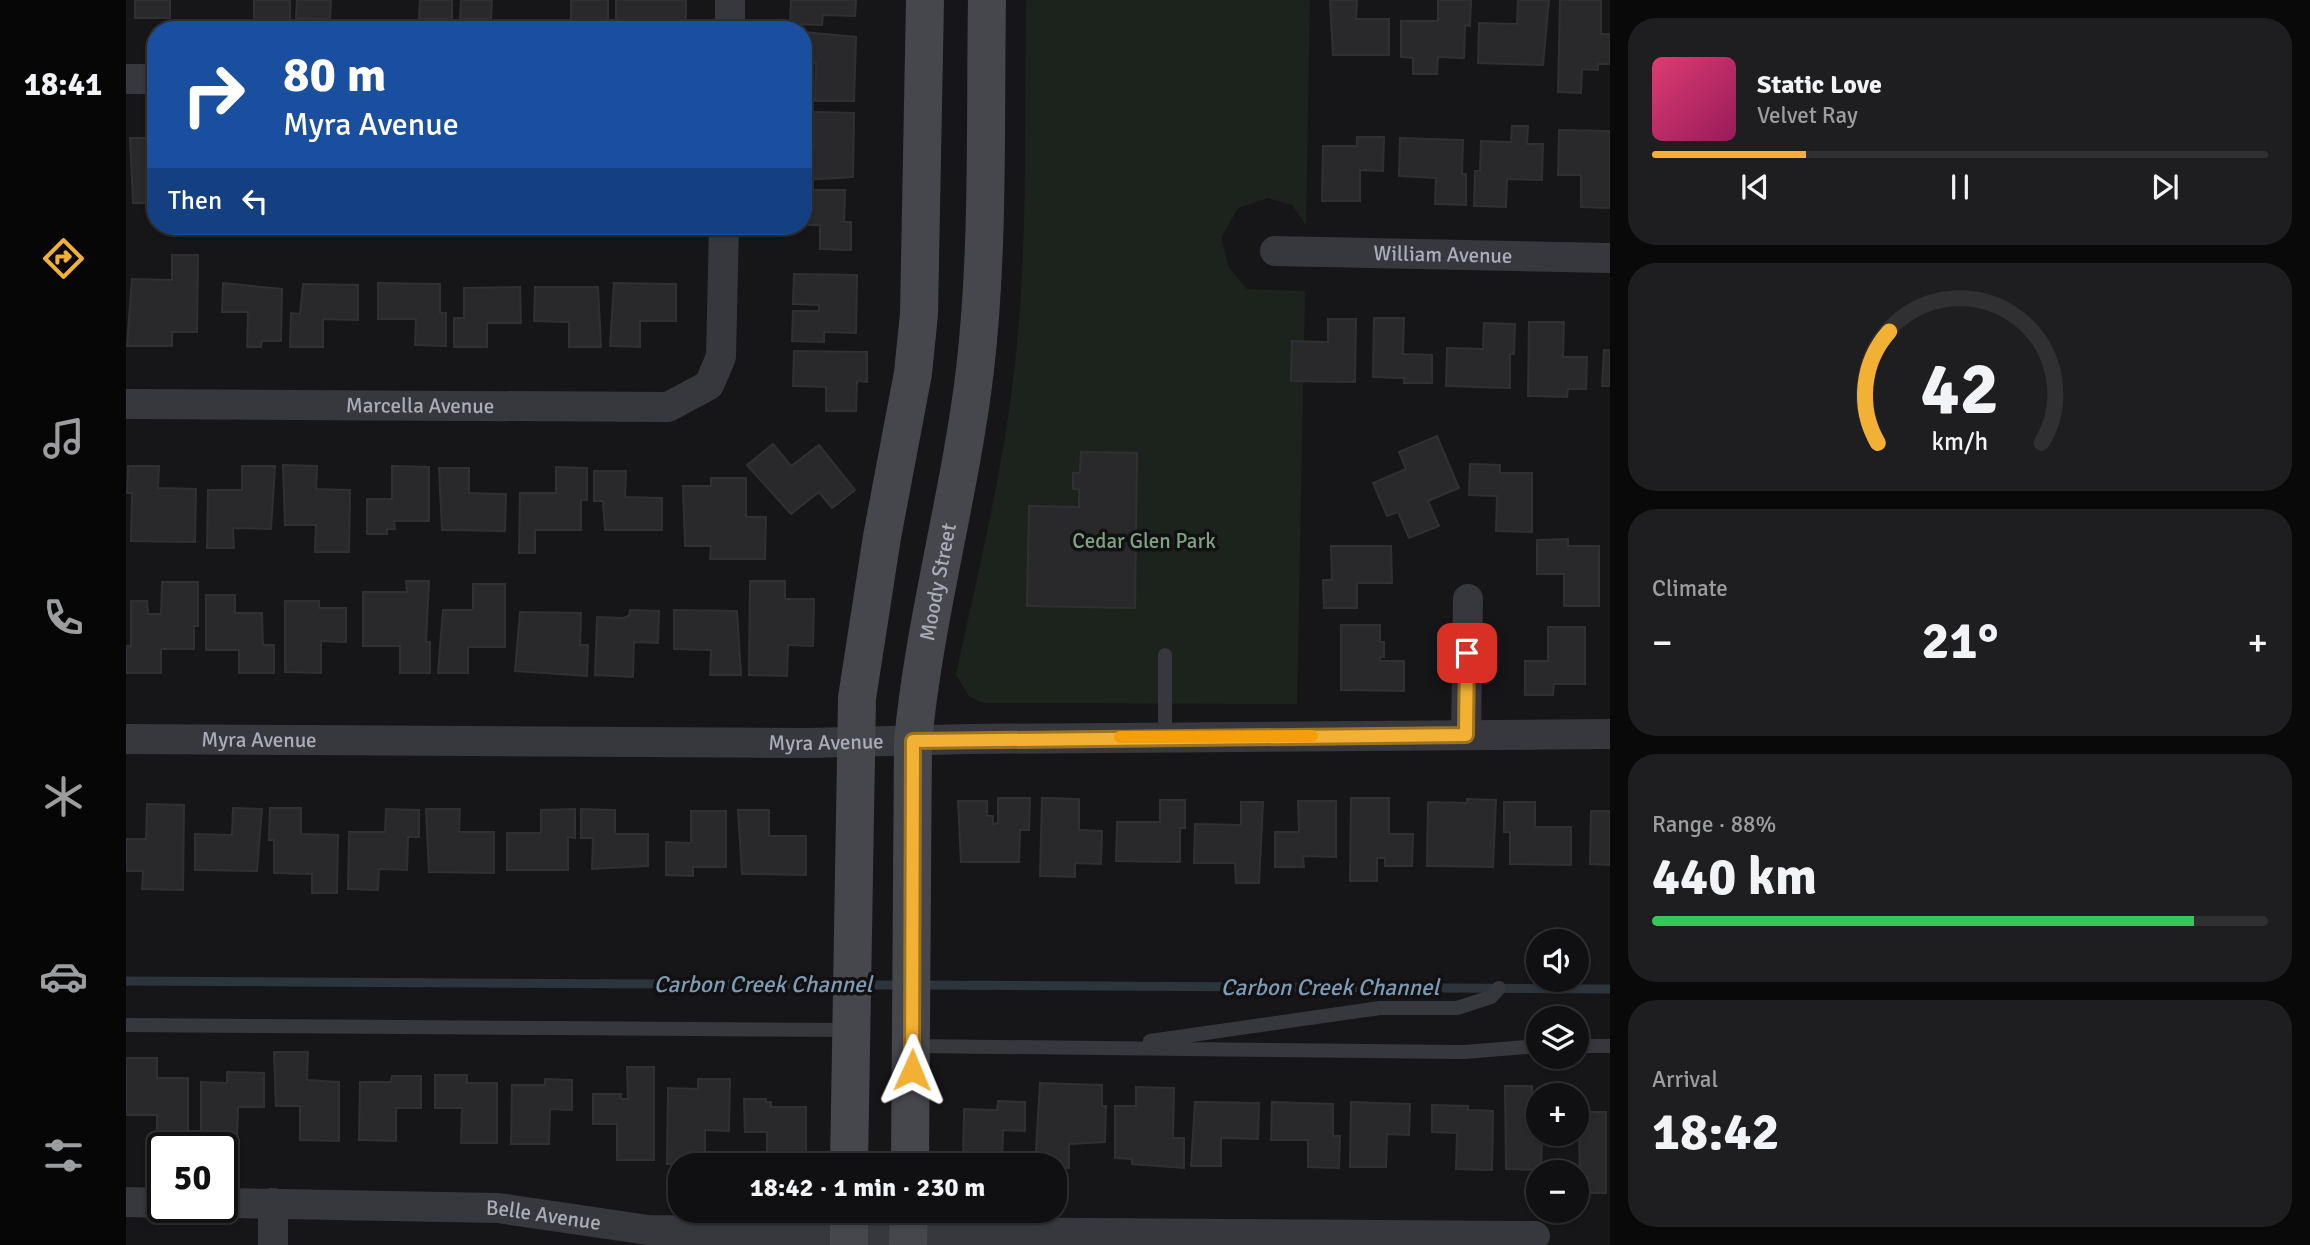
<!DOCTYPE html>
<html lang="en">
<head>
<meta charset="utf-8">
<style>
	:root { --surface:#101012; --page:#1e1e20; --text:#f1f3f6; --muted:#9c9d9f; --line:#303032; --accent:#f2b134 }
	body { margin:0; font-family:Signika,sans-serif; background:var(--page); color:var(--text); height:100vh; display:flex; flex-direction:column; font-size:26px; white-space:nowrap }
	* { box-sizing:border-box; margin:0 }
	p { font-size:23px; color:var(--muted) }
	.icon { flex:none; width:38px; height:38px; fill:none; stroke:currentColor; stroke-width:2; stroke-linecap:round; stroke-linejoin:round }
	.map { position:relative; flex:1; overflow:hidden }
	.drawer { display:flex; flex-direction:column; gap:18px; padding:18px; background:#09090a; width:700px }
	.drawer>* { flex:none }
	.banner { position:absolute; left:21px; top:21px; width:665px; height:214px; border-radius:28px; box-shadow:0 2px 5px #0004,0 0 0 2px var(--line); background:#1a4fa0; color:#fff; overflow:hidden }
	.fabs { position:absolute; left:1400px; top:929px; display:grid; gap:14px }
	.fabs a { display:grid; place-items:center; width:63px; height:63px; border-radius:50%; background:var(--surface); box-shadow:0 2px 5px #0004,0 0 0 2px var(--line); font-size:35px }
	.speed { position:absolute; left:21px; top:1132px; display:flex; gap:14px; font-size:35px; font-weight:700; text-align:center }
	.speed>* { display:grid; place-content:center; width:91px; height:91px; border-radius:50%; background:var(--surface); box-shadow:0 2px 5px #0004,0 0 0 2px var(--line); line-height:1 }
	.speed .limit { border:4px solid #111; border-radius:10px; background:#fff; color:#111 }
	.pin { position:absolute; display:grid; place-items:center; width:60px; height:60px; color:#fff; margin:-30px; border-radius:14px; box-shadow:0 4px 10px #0006 }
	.me { position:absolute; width:77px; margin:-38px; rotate:1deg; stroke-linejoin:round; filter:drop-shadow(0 0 5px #0008) }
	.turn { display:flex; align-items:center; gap:24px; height:147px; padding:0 21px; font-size:32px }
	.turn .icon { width:91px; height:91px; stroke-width:2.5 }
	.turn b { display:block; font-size:49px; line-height:60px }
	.then { display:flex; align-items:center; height:66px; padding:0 21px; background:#0003; gap:14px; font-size:26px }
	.big { font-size:52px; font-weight:700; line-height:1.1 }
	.drawer .tile { flex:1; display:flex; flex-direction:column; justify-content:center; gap:10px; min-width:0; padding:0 24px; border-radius:28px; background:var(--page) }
	.drawer .dial { align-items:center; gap:0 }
	.dial svg { height:182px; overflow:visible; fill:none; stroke:var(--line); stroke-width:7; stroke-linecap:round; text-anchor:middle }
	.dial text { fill:var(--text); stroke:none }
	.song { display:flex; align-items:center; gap:21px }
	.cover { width:84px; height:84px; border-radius:10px; background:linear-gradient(135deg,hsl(340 70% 55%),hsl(330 70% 35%)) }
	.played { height:7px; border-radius:4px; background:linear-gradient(90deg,var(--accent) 25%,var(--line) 25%) }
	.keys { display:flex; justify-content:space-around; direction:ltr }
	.heat { display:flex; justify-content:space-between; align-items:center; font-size:38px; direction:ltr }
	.charge { height:10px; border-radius:5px; background:linear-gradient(90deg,#34c759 88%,var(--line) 0) }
	.trip { position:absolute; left:542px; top:1153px; width:399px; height:70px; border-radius:28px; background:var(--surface); box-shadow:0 2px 5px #0004,0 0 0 2px var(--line); font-weight:700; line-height:70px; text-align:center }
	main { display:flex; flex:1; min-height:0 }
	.menu { display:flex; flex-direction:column; width:126px; justify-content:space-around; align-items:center; background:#060607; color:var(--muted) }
	.menu .icon { width:49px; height:49px }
	.menu .selected { color:var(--accent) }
	.menu b { font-size:32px; color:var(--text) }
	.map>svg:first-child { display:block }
	.green { fill:#1c231d }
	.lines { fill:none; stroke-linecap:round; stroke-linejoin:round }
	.stream { stroke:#2c353c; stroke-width:9 }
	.building { fill:#29292c; stroke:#303034; stroke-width:2 }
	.lane { stroke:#37383d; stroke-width:14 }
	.street { stroke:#37383d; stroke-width:30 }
	.secondary { stroke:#45474d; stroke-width:38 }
	.route-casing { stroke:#9d7322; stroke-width:18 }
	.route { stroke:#f2b134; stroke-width:12 }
	.slow { stroke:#f59e0b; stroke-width:12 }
	.labels { text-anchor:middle; stroke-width:7; stroke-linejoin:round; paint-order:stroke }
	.street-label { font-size:21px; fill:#a8adb8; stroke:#111113 }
	.park-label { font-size:21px; fill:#7fa381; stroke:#111113 }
	.water-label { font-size:23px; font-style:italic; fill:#7f9bb3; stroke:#111113 }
</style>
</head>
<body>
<main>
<nav class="menu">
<b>18:41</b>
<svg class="icon selected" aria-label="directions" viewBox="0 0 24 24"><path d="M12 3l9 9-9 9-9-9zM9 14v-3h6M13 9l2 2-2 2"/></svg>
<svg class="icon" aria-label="music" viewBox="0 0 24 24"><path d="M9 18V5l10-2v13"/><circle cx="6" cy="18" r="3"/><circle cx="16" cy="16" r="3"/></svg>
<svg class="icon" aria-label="phone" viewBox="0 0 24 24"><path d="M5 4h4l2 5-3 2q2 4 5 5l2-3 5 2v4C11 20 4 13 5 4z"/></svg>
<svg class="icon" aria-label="climate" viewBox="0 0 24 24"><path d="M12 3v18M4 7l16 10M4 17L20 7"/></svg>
<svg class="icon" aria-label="car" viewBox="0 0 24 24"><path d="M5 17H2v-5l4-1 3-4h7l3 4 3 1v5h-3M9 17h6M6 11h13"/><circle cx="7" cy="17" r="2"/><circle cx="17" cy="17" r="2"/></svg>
<svg class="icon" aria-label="filters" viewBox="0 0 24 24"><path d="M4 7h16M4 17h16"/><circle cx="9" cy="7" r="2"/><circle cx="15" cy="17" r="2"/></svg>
</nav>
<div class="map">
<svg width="1484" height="1245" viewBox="0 0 1484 1245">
	<rect width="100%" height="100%" fill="#161618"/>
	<path class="green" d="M900,0H1184L1180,225L1166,205L1142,198L1112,208L1095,238L1103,268L1121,289L1179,291L1171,704L857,703L843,696L830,675C850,580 874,485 886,388C903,260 898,129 900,0Z"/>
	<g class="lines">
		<path class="stream" d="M0,981L716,985
			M733,985H775
			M793,985L1484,989"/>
	</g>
	<path class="building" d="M9,0H44V18H9Z
		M128,0H164V20H128Z
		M171,0H205L204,19L170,18Z
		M294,0H326V19H293Z
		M335,0H366L365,19H334Z
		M445,0H482V21L445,20Z
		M490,0H560V22H490Z
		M665,0H730L729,16L697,15L696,25L664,24Z
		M1204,0H1231L1230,19H1263V55H1207Z
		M1312,0H1345L1344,26L1339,25L1338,58L1312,57L1311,74H1287V58L1275,57V21H1312Z
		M1392,0H1423L1417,65L1352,63L1353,23L1391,24Z
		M1434,0H1475V34H1484V64H1472V70L1456,69L1455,93L1432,92Z
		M677,32L730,37L728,101H689L690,63H677Z
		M688,112L728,113L727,177L677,180V148H688Z
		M1386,126H1402L1401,144H1417L1416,180L1381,179L1380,207L1348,206L1349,171H1354L1355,141L1385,142Z
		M1433,130L1484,131V208L1455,207V175H1432Z
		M1231,137H1258L1257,171L1234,170V201H1196L1197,146H1231Z
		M4,138H30V203H7Z
		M1274,138L1337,140L1336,174H1340V205L1309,204L1310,178L1273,176Z
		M677,190H719L718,222H725V250L694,249V225H677Z
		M46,255H72L71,332H46V346H1L6,279L46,280Z
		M668,274L731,275L730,333L698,332V342L666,341L667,311H693V305L667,304Z
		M97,283L156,289L155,341H136L135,347H121L122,312H96Z
		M252,283L314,284V313H320V346L289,345L290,319H252Z
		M488,283L550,284V321H514V347L484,346Z
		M177,284L232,285V320L197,319V347H164L165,313L174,314Z
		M394,287L395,323H361V347H328V318H338V288Z
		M409,287H472L475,347H443V322L408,321Z
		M1248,318H1278L1277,354L1306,355V383H1278V378L1247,377Z
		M1202,319H1230L1229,382L1165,381L1166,341L1202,342Z
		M1403,322H1438L1437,357H1461L1460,389H1442L1441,397L1402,396Z
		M1358,323L1389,324L1388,354H1384V388L1320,386L1321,348L1357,349Z
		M1478,350H1484V386H1476Z
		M668,351L741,352V382L731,381L730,411H700V387L667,386Z
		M1311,436L1333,488L1302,501L1313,526L1283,538L1272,512L1261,516L1247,483L1280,469L1273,452Z
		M647,444L665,466L693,445L729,490L706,508L693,492L665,514L621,465Z
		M955,452L1011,453L1009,608L901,606L903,506L953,507V489H947V473H954Z
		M1344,464L1374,465V473H1406V532L1370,531L1371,496L1343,495Z
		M157,465L191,466L190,489L224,490L223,552H189L190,525H159Z
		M2,466H33L32,488L70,489L69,542L5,541L6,493H1Z
		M116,466H149L145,529L107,528L108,548H81L82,490H116Z
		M266,466L303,467V521H268L269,529H261V534H241V499H266Z
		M430,467L461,468V500H455V530H409V553H393L394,493H430Z
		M313,468H343V493L380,494L379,531L316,530Z
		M468,471H500L499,497L536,498V530H479L477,501H468Z
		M585,478H620V517H640L639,559H584L585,546H559L557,486H585Z
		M1442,539V546H1473V606H1438V574H1411V540Z
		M1205,546H1265L1266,583H1231V608H1198L1197,580H1206Z
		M280,581H303L300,642H304V673H274V646H237V592H281Z
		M624,581H659V599H688L687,646L662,645L661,676L623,675Z
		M36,582H72V626H68V649H35V673H0V646H5V601H21L22,614H35Z
		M347,584H379V647H342V673H312L317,610H347Z
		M80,595H109V613H136L137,645H148V673H113V650H80Z
		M159,601H193V608H220V642L195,641V673L159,672Z
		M504,610L533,611L532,643L508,642L507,677L469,675L471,617L497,618L503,616Z
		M548,610L611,611L615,675H584L585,650L548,649Z
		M394,612L455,613L454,645H462L461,676L389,671Z
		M1215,625H1254V642H1258V657H1254V661H1278V691L1215,690Z
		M1422,627H1459V684H1428L1427,695H1399V661H1422Z
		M872,798H904L903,830H894L893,862H835L832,801H861V816H867V824H869L872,823Z
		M916,798L953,799V830L976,831L975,864L949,863V877L914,876Z
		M1225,798H1263V834H1287L1286,866H1259V858H1251V881H1224Z
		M1341,799L1370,800L1367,867L1301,866L1302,802L1341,803Z
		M1034,800H1059V828H1054V862L990,861L991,822H1034Z
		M1172,801H1210V857L1177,856L1178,867H1149V832H1173Z
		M1115,802H1137L1133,883H1110L1109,863H1068L1069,824L1115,825Z
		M1378,802H1409V827H1445V865L1384,864V832H1378Z
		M21,804L58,805L57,890L16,889L17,871H0V839H20Z
		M107,808L136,809L131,871L69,870V834L106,835Z
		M144,808H175V834L212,835L211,893H186V874L148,873V840H143Z
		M260,809L293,810V837H282L281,870L253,869L252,890L222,889L223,832H259Z
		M300,809H334L333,832H368V873L303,872Z
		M449,809V838L442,837V870H381V833H415V810Z
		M455,809L489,810V834H522V866L466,869L467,838H455Z
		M612,810H643V836H680V875L616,874Z
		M565,811H600V867H567V876L540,875V842L565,843Z
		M1465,811H1484V865L1464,864Z
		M148,1052H182L181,1080L213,1082V1141L174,1140V1106H150Z
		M0,1058H31V1078H62V1140H31V1115H0Z
		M501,1067H528V1160H491V1124H467V1094H495V1099H502Z
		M101,1072L138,1073V1107H112L111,1140H75V1082L101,1083Z
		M309,1075H341V1083H371V1143H335L336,1108H309Z
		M266,1076H295V1108H270V1141L233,1140L234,1082H265Z
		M419,1079L446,1080V1110L424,1109L423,1144H385L386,1085H419Z
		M572,1079H604L603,1131L579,1130V1164H541L542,1088L572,1089Z
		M914,1083L976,1085V1106H980L979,1142L943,1144V1168L909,1166Z
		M1379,1086H1406V1110H1412V1134H1416L1415,1170L1380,1169Z
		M1010,1087L1048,1088L1047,1138H1058V1168L1006,1164V1159L989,1158V1106H1010Z
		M1413,1091H1442V1096H1413Z
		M618,1099H640V1102H645V1107H680V1164L641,1165V1132H619Z
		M872,1101L899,1102V1131L877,1130L876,1166L837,1165L838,1109L871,1110Z
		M1069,1102L1133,1103L1132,1139L1095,1138V1166H1065Z
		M1146,1102L1207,1104V1136H1214L1213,1168L1182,1167V1140H1145Z
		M1225,1102L1284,1104L1283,1135L1261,1134L1260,1167H1224Z
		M1306,1105L1342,1106V1110L1367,1111L1366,1170L1330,1169L1331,1133L1306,1132Z
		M1453,1112H1480V1193H1454Z"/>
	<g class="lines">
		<path class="lane" d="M1039,737V655
			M0,1025L723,1030
			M1024,1041L1254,1008H1331L1365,997L1373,988
			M787,1046L1338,1052L1412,1046
			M1451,1046H1484"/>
		<g class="street">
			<path d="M604,30V0"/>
			<path d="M0,79H30"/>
			<path id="s1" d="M1149,251L1484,258"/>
			<path id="s2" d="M0,404L542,407L583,385L595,357L598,226"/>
			<path d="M1340,735L1342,599"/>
			<path id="s3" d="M0,739L682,743L843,739L1484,734"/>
			<path d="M0,1202L37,1203"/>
			<path id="s4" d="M96,1203L372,1208L522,1230L1409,1236"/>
			<path d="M147,1203V1245"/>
		</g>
		<g class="secondary">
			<path d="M723,1166L731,698L756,537L787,373L793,314L799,0"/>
			<path id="s5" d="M784,1166L787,741C799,616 834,495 849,370C863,248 859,123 861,0"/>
			<path d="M723,1245V1211"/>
			<path d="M782,1245L783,1211"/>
		</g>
	</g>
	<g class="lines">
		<g class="route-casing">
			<path id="route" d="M786,1070L787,741L1340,735L1341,653"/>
		</g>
		<use href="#route" class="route"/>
		<path class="slow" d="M994,737L1186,736"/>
	</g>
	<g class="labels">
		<g class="street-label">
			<text dy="7" stroke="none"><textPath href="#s1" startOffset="168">William Avenue</textPath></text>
			<text dy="7" stroke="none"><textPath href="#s2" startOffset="294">Marcella Avenue</textPath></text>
			<text dy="7" stroke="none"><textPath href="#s5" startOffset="586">Moody Street</textPath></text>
			<text dy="7" stroke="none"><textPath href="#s3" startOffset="133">Myra Avenue</textPath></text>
			<text dy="7" stroke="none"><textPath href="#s3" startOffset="700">Myra Avenue</textPath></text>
			<text dy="7" stroke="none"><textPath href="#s4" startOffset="322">Belle Avenue</textPath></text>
		</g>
		<g class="park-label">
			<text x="1018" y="548">Cedar Glen Park</text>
		</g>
		<g class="water-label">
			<text x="637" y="992">Carbon Creek Channel</text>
			<text x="1204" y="995">Carbon Creek Channel</text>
		</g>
	</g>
</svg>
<div class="fabs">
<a><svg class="icon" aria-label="sound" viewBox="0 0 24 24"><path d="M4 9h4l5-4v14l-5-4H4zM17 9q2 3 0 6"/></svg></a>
<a><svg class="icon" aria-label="layers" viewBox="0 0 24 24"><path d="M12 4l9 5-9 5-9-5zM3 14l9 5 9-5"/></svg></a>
<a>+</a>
<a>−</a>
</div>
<div class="speed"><div class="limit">50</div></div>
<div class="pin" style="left:1341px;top:653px;background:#d93025"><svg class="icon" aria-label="arrive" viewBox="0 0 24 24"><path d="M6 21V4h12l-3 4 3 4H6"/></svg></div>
<svg class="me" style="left:786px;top:1070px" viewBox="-20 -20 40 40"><path d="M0-17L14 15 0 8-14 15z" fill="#f2b134" stroke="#fff" stroke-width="4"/></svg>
<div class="trip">18:42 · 1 min · 230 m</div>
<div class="banner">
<div class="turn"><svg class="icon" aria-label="right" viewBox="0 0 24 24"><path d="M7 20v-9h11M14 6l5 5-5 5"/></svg><div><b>80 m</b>Myra Avenue</div></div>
<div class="then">Then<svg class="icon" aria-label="left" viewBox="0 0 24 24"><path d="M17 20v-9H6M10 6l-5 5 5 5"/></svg></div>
</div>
</div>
<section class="drawer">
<div class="tile">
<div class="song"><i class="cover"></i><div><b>Static Love</b><p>Velvet Ray</p></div></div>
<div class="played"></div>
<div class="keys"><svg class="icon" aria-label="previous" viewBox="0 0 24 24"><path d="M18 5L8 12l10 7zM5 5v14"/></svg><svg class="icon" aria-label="pause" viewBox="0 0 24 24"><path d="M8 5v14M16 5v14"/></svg><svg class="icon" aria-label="next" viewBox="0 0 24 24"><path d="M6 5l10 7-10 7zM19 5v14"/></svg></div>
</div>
<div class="tile dial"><svg viewBox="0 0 100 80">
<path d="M14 69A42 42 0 1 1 86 69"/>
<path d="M14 69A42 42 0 0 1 19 20" stroke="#f2b134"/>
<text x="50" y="56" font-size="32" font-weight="700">42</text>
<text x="50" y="72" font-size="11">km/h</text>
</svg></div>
<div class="tile"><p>Climate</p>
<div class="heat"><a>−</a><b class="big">21°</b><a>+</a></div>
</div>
<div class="tile"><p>Range · 88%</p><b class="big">440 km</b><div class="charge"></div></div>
<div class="tile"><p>Arrival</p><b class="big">18:42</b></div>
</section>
</main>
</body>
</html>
